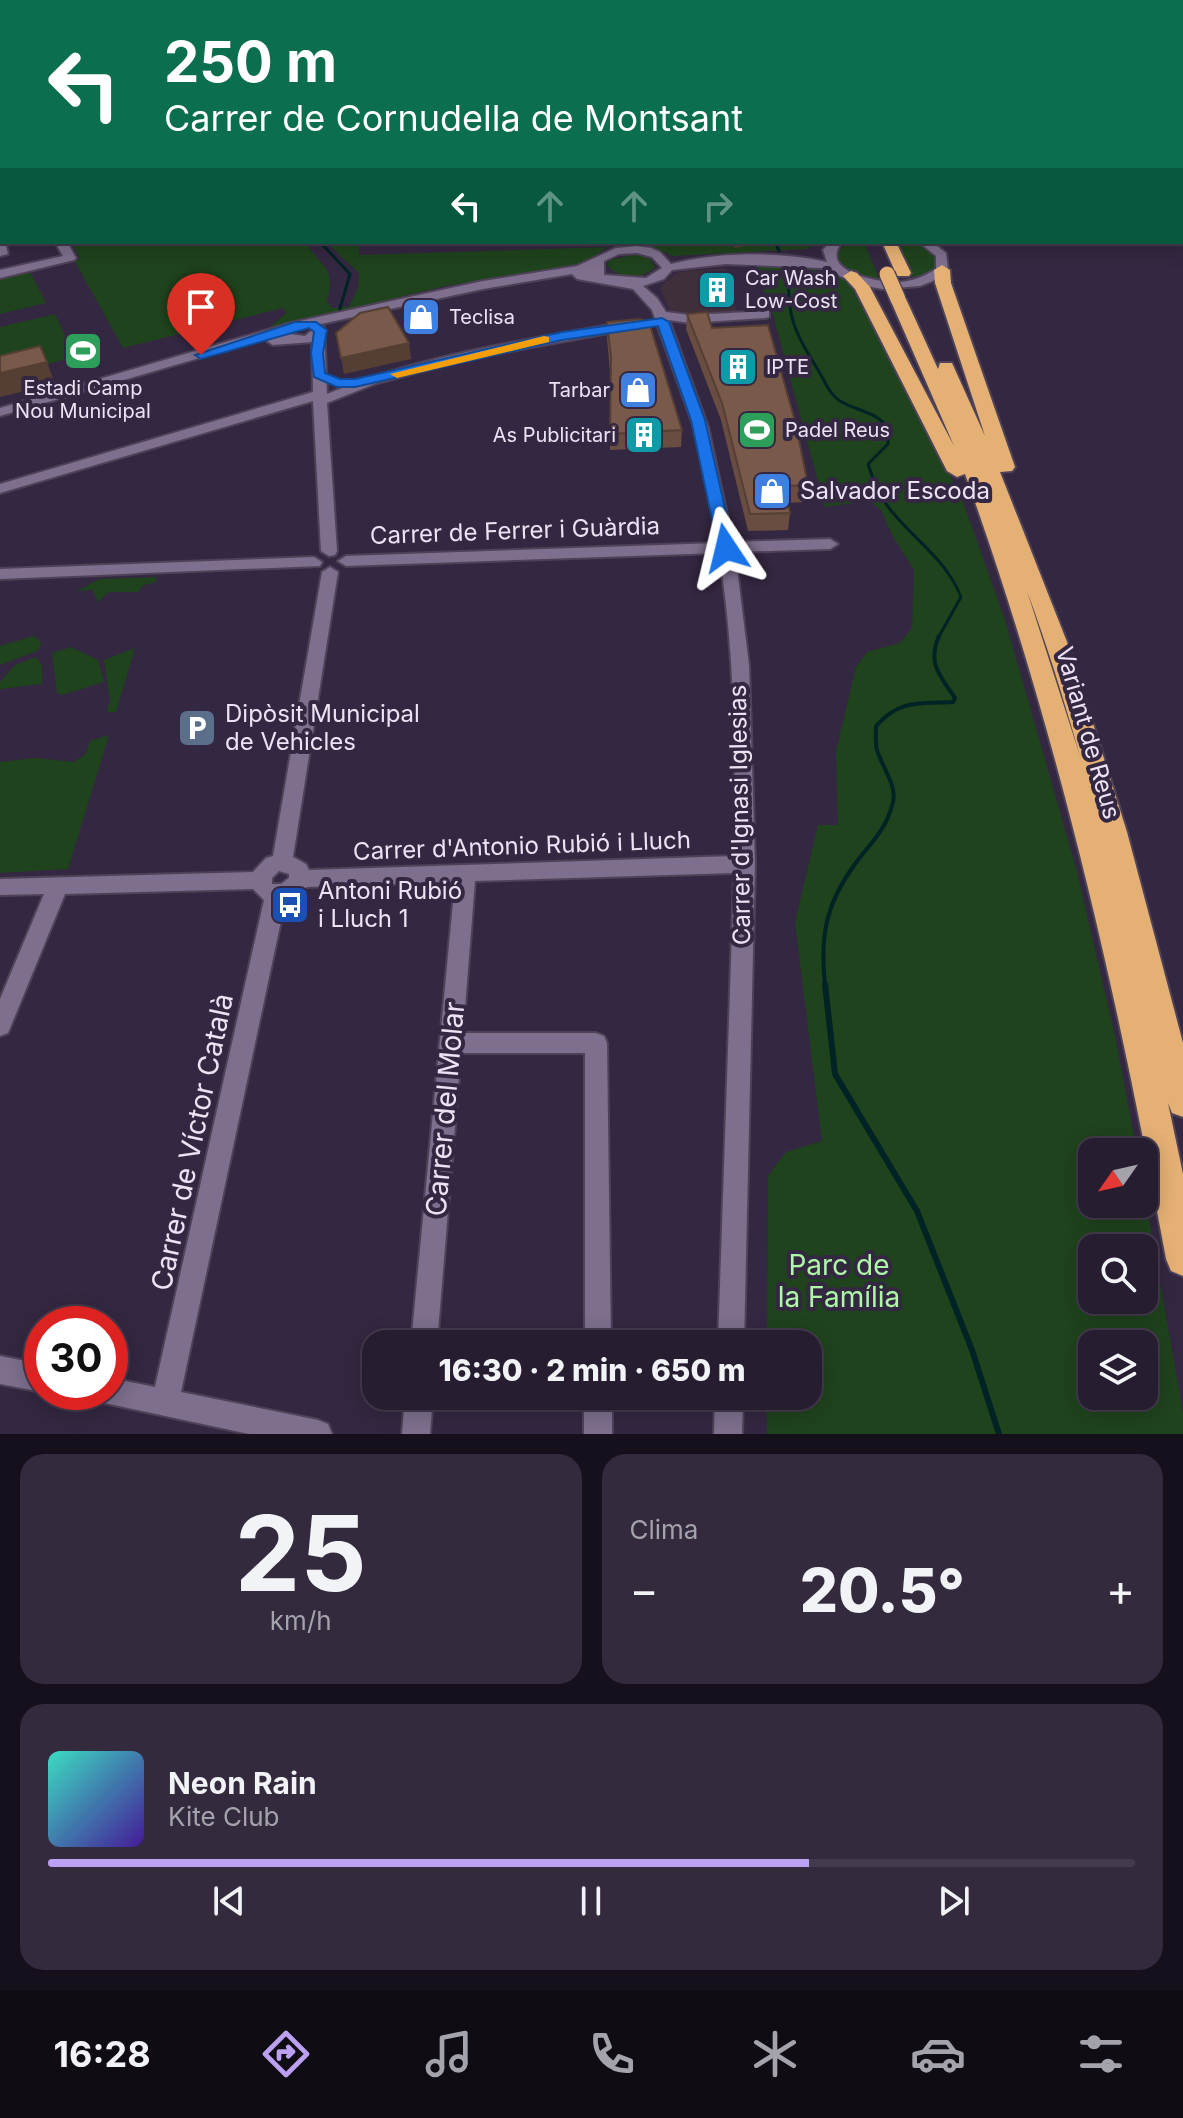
<!DOCTYPE html>
<html lang="es">
<head>
<meta charset="utf-8">
<style>
	:root { --surface:#271d31; --page:#332a3d; --text:#f1f3f6; --muted:#a4a2ab; --line:#433b4d; --accent:#bca0f2 }
	body { margin:0; font-family:Inter,sans-serif; background:var(--page); color:var(--text); height:100vh; display:flex; flex-direction:column; font-size:30px; white-space:nowrap }
	* { box-sizing:border-box; margin:0 }
	p { font-size:26px; color:var(--muted) }
	.icon { flex:none; width:44px; height:44px; fill:none; stroke:currentColor; stroke-width:2; stroke-linecap:round; stroke-linejoin:round }
	.map { position:relative; height:1434px; overflow:hidden }
	.side { display:flex; flex-direction:column; gap:20px; padding:20px; background:#15101b; flex:1 }
	.side>* { flex:none }
	.hud { position:absolute; left:0px; top:0px; width:1184px; height:244px; box-shadow:0 4px 20px #0003,0 0 0 2px var(--line); background:#0b6e4f; color:#fff; overflow:hidden }
	.needle { width:52px; rotate:236deg }
	.controls { position:absolute; left:1078px; top:1138px; display:grid; gap:16px }
	.controls a { display:grid; place-items:center; width:80px; height:80px; border-radius:16px; background:var(--surface); box-shadow:0 4px 20px #0003,0 0 0 2px var(--line); font-size:40px }
	.speed { position:absolute; left:24px; top:1306px; display:flex; gap:16px; font-size:40px; font-weight:700; text-align:center }
	.speed>* { display:grid; place-content:center; width:104px; height:104px; border-radius:50%; background:var(--surface); box-shadow:0 4px 20px #0003,0 0 0 2px var(--line); line-height:1 }
	.speed .limit { border:12px solid #d22; background:#fff; color:#111 }
	.pin { position:absolute; display:grid; place-items:center; width:68px; height:68px; color:#fff; margin:-82px -34px; border-radius:50% 50% 50% 0; rotate:-45deg; box-shadow:0 0 8px #0007 }
	.pin .icon { rotate:45deg }
	.me { position:absolute; width:88px; margin:-44px; rotate:350deg; stroke-linejoin:round; filter:drop-shadow(0 0 6px #0008) }
	.turn { display:flex; align-items:center; gap:28px; height:168px; padding:0 32px; font-size:36px }
	.turn .icon { width:104px; height:104px; stroke-width:2.5 }
	.turn b { display:block; font-size:56px; line-height:68px }
	.lanes { display:flex; align-items:center; height:76px; padding:0 32px; background:#0003; justify-content:center; gap:40px; direction:ltr }
	.lanes .off { opacity:.35 }
	.big { font-size:60px; font-weight:800; line-height:1.1 }
	.side .card { flex:1; display:flex; flex-direction:column; justify-content:center; gap:12px; min-width:0; padding:0 28px; border-radius:24px; background:var(--page) }
	.side .dial { align-items:center; gap:0 }
	.dial b { font-size:104px; line-height:1 }
	.song { display:flex; align-items:center; gap:24px }
	.cover { width:96px; height:96px; border-radius:12px; background:linear-gradient(135deg,hsl(170 70% 55%),hsl(260 70% 35%)) }
	.played { height:8px; border-radius:4px; background:linear-gradient(90deg,var(--accent) 70%,var(--line) 70%) }
	.keys { display:flex; justify-content:space-around; direction:ltr }
	.heat { display:flex; justify-content:space-between; align-items:center; font-size:44px; direction:ltr }
	.side .tiles { flex:1; display:grid; gap:20px; grid-template-columns:1fr 1fr }
	.card:last-child { grid-column:span 2 }
	.trip { position:absolute; left:362px; top:1330px; width:460px; height:80px; border-radius:24px; background:var(--surface); box-shadow:0 4px 20px #0003,0 0 0 2px var(--line); font-weight:800; line-height:80px; text-align:center }
	.tabs { display:flex; height:128px; justify-content:space-around; align-items:center; background:#100c14; color:var(--muted) }
	.tabs .icon { width:56px; height:56px }
	.tabs .active { color:var(--accent) }
	.tabs b { font-size:36px; color:var(--text) }
	.map>svg:first-child { display:block }
	.commercial { fill:#3f2f3b }
	.green { fill:#1f431c; fill-rule:evenodd }
	.lines { fill:none; stroke-linecap:round; stroke-linejoin:round }
	.stream-far3 { stroke:#002325; stroke-width:2 }
	.stream-far2 { stroke:#002325; stroke-width:3 }
	.stream-far1 { stroke:#002325; stroke-width:4 }
	.stream { stroke:#002325; stroke-width:6 }
	.minor-casing { stroke:#4e4258; stroke-width:4 }
	.major-casing { stroke:#4e4258; stroke-width:4 }
	.highway-casing { stroke:#4e4258; stroke-width:4 }
	.minor { fill:#7d6f8d; fill-rule:evenodd }
	.major { fill:#bb967e; fill-rule:evenodd }
	.highway { fill:#e5b074; fill-rule:evenodd }
	.highway-bridge-casing { stroke:#4e4258; stroke-width:18; stroke-linecap:butt }
	.highway-bridge { stroke:#e5b074; stroke-width:15 }
	.wall { fill:#684d40 }
	.shaded-wall { fill:#553f34 }
	.building { fill:#795a4a; stroke:#553f34; stroke-width:2 }
	.route { fill:#1a73e8; stroke:#114b97; stroke-width:2 }
	.slow { fill:#f59e0b }
	.labels { text-anchor:middle; stroke-width:8; stroke-linejoin:round; paint-order:stroke }
	.far-poi-label { font-size:20px; fill:#ebe3f4; stroke:#342741; text-anchor:start }
	.poi-label { font-size:24px; fill:#ebe3f4; stroke:#342741; text-anchor:start }
	.street-label { font-size:24px; fill:#ebe3f4; stroke:#342741 }
	.near-street-label { font-size:28px; fill:#ebe3f4; stroke:#342741 }
	.near-park-label { font-size:28px; fill:#adf7a6; stroke:#342741 }
</style>
</head>
<body>
<div class="map">
<svg width="1183" height="1434" viewBox="0 0 1183 1434">
	<rect width="100%" height="100%" fill="#342741"/>
	<path class="commercial" d="M726,268L736,311L685,314L669,309L660,287L678,272Z"/>
	<path class="green" d="M315,0H838L312,2Z
		M71,242H306C320,269 337,264 327,301L332,308L349,307L358,287L359,273L326,242H359V255L607,247L584,264L445,286L268,329L286,313L283,308L123,348L74,260L80,259Z
		M614,242H822L806,249L673,256L654,248L616,245Z
		M846,242H864L880,281C863,277 844,273 837,254Z
		M897,242H917L937,257L934,270L914,280Z
		M637,254L651,260L655,267C642,280 619,280 607,265L610,260Z
		M789,266C816,266 839,269 856,290L962,499L1005,620L1076,868L1115,1036L1137,1152H1092V1204H1144V1191L1183,1413V1434H767V1396H808V1344H767L768,1176L786,1152L822,1141L795,922L818,825H838L836,751L856,667L867,652L900,643L912,628L914,570L892,535L881,510L869,501L825,507L770,304L753,267ZM1092,1248H1144V1300H1092ZM1092,1344H1144V1396H1092Z
		M30,272L46,303L0,314V278Z
		M55,314L75,357L0,376V327Z
		M157,577L154,583L143,585L138,592H109L98,602L93,590L77,591L99,579Z
		M34,636L42,643L37,651L0,665V646Z
		M71,647L98,660L104,682L62,695L57,693L52,653Z
		M135,648L116,712H107L110,700L104,660Z
		M36,657L42,665V684L0,689V682L15,665Z
		M109,735L68,869L0,873V762L35,758L74,762L86,754L90,741Z"/>
	<g class="lines">
		<path class="stream-far3" d="M350,2L517,0"/>
		<path class="stream-far2" d="M320,242L350,274L339,312
			M775,242L779,251
			M789,271C786,317 795,332 818,370C825,381 829,394 840,401C856,411 876,411 888,428V444L868,464C874,482 881,500 894,514C918,543 947,561 961,597L938,638"/>
		<path class="stream-far1" d="M825,986C820,937 825,905 855,864C871,842 886,831 893,802C897,785 882,767 877,750C875,743 876,734 876,726C900,699 919,704 953,702L955,698C940,676 927,663 939,636"/>
		<path class="stream" d="M825,984L835,1074L917,1211L972,1350L999,1434"/>
		<g class="minor-casing">
			<path id="minor" d="M0,0H5L1,2Z
				M45,0H54L56,2H47Z
				M143,0H154L156,2H145Z
				M294,0H302L304,2H296Z
				M838,0H846V2H838Z
				M894,0H902L893,2Z
				M0,242L6,245L8,254L0,256Z
				M55,242H67L76,258L74,260L0,278V270L63,256Z
				M830,242H842C818,272 879,283 900,282C914,281 925,276 936,269V256L919,242H932L946,253L948,270L935,280L920,286L882,289L861,285L821,268L726,264L672,270L664,279L643,286L657,298L666,312L690,315L769,311V317L765,318L690,323L669,320L708,427L733,542L830,539L838,544L830,549L735,552L749,665L755,864L744,1344H718L734,873L475,881L463,1033H596L604,1036L607,1043L611,1344H585V1053H461L437,1344H411L455,882L307,887L285,902L181,1392L318,1420L328,1424L332,1434H249L100,1402L96,1392H110V1378L155,1387L264,900L253,889L65,894L8,1033L0,1036V999L44,894L0,895V879L253,872L266,858L273,856L322,572L330,567L338,572L293,857L306,864L309,870L734,856C736,755 735,653 719,553L346,566L338,561L346,556L718,543L694,427L652,310L633,289L577,279L572,274L483,289L302,328L0,416V408L295,322L483,281L577,266L616,248L637,246L651,248L660,252L671,264C718,252 780,251 827,262L823,250ZM637,253L652,257L662,268L646,278L604,275V261L619,254ZM279,871L289,874V878L281,884H272V878Z
				M632,321L638,325L636,328L472,358L377,383L327,403L337,551L335,555L329,556L321,551L313,401L0,493V484L313,392L312,342L273,345L267,341L269,338L290,334L305,336L316,327H324L327,394C424,354 529,340 632,321Z
				M314,557L322,562L320,566L0,579V569Z
				M0,1356L42,1364V1392L0,1384Z
				M405,1396H433L430,1434H402Z
				M584,1396H612V1434H584Z
				M715,1396H743L742,1434H714Z"/>
		</g>
		<g class="major-casing">
			<path id="major" d="M1055,0H1073L1075,2H1057Z
				M1082,0H1116L1118,2H1084Z
				M1182,9L1183,10V16L1182,15Z
				M1182,26H1183V32H1182Z"/>
		</g>
		<g class="highway-casing">
			<path id="highway" d="M882,242H896L911,273L909,276H897Z
				M942,265L950,270L951,283L1015,467L1012,471L1000,472L1069,647L1127,832L1183,1043V1117L1172,1113L1168,1103L1183,1174V1276L1171,1271L1166,1259C1117,992 1057,729 965,474L957,477L947,471L855,289L843,276L851,271L857,273L870,287L954,446L890,299L898,294L906,299L938,369L940,363H952L985,436L935,283L934,270ZM1027,591C1047,645 1064,700 1080,756Z"/>
		</g>
		<use href="#minor" class="minor"/>
		<use href="#major" class="major"/>
		<use href="#highway" class="highway"/>
		<g class="highway-bridge-casing">
			<path id="highway-bridge" d="M887,274L898,299"/>
		</g>
		<use href="#highway-bridge" class="highway-bridge"/>
	</g>
	<path class="wall" d="M687,314L712,328L808,485L805,502L788,503L790,513L788,530L748,531L721,420L686,329Z
		M607,322L682,430L681,447L610,450V372L607,338Z"/>
	<path class="shaded-wall" d="M735,242H757V244L734,248Z
		M409,343L411,359L344,374L341,358Z
		M47,362L55,384L0,397V373Z"/>
	<path class="building" d="M388,307L409,343L341,358L336,333L360,313Z
		M707,312L712,328L768,325L796,425L808,485L784,486L790,513L750,514L722,403L687,314Z
		M640,319L649,322L682,430L610,434L611,356L607,322Z
		M40,346L47,362L0,373V356Z"/>
	<path class="route" d="M662,318L669,322L705,420L734,548L732,551L726,553L718,548L691,420L658,326L562,340L355,387H337L314,377L311,353L314,332L309,328L201,359L195,355L295,322H316L327,330L323,353L325,373L340,379H355L562,332Z"/>
	<path class="slow" d="M544,336L549,337V342L397,378L390,374Z"/>
	<defs>
		<g id="building-square" transform="scale(2)"><rect x="-9" y="-9" width="18" height="18" rx="4" fill="#0f9aa8" stroke="#342741"/><path d="M-4-6H4V6H1V3H-1V6H-4ZM-2.5-4.3h1.7v1.8h-1.7ZM.8-4.3h1.7v1.8H.8ZM-2.5-1h1.7V.8h-1.7ZM.8-1h1.7V.8H.8Z" fill="#fff"/></g>
		<g id="shop-square" transform="scale(2)"><rect x="-9" y="-9" width="18" height="18" rx="4" fill="#3f7fe0" stroke="#342741"/><path d="M-5-2.5h2.3a2.7 3.5 0 0 1 5.4 0H5L5.5 6h-11ZM-1.5-2.5h3a1.5 2.3 0 0 0-3 0Z" fill="#fff"/></g>
		<g id="stadium-square" transform="scale(2)"><rect x="-9" y="-9" width="18" height="18" rx="4" fill="#2e9e5b" stroke="#342741"/><path d="M0-5a6.5 5 0 1 0 0 10a6.5 5 0 1 0 0-10ZM-3.5-1.8h7v3.6h-7Z" fill="#fff"/></g>
		<g id="parking-square" transform="scale(2)"><rect x="-9" y="-9" width="18" height="18" rx="4" fill="#5c6f8a" stroke="#342741"/><path d="M-3.5-5.5H1a3.5 3.5 0 0 1 0 7H-1V5.5H-3.5ZM-1-3.4V-.6H.8a1.4 1.4 0 0 0 0-2.8Z" fill="#fff"/></g>
		<g id="bus-square" transform="scale(2)"><rect x="-9" y="-9" width="18" height="18" rx="4" fill="#1a4fb4" stroke="#342741"/><path d="M-5-6H5V4H4V6H2V4H-2V6H-4V4H-5ZM-3.5-4V0h7V-4ZM-3.5 1.2v1.5H-2V1.2ZM2 1.2v1.5H3.5V1.2Z" fill="#fff"/></g>
	</defs>
	<g fill-rule="evenodd">
		<use href="#building-square" x="717" y="290"/>
		<use href="#shop-square" x="421" y="317"/>
		<use href="#stadium-square" x="83" y="351"/>
		<use href="#building-square" x="738" y="367"/>
		<use href="#shop-square" x="638" y="390"/>
		<use href="#stadium-square" x="757" y="430"/>
		<use href="#building-square" x="644" y="435"/>
		<use href="#shop-square" x="772" y="491"/>
		<use href="#parking-square" x="197" y="728"/>
		<use href="#bus-square" x="290" y="905"/>
	</g>
	<g class="labels">
		<g class="far-poi-label">
			<text x="745" y="285">Car Wash<tspan x="745" dy="23">Low-Cost</tspan></text>
			<text x="449" y="324">Teclisa</text>
			<text x="766" y="374">IPTE</text>
			<text x="83" y="395" text-anchor="middle">Estadi Camp<tspan x="83" dy="23">Nou Municipal</tspan></text>
			<text x="610" y="397" text-anchor="end">Tarbar</text>
			<text x="785" y="437">Padel Reus</text>
			<text x="616" y="442" text-anchor="end">As Publicitari</text>
		</g>
		<g class="poi-label">
			<text x="800" y="499">Salvador Escoda</text>
			<text x="225" y="722">Dipòsit Municipal<tspan x="225" dy="28">de Vehicles</tspan></text>
			<text x="318" y="899">Antoni Rubió<tspan x="318" dy="28">i Lluch 1</tspan></text>
		</g>
		<g class="street-label">
			<text transform="translate(515 531) rotate(-2)" y="8">Carrer de Ferrer i Guàrdia</text>
			<text transform="translate(1088 733) rotate(74)" y="8">Variant de Reus</text>
			<text transform="translate(740 815) rotate(-91)" y="8">Carrer d'Ignasi Iglesias</text>
			<text transform="translate(522 846) rotate(-2)" y="8">Carrer d'Antonio Rubió i Lluch</text>
		</g>
		<g class="near-street-label">
			<text transform="translate(445 1109) rotate(-85)" y="10">Carrer del Molar</text>
			<text transform="translate(192 1142) rotate(-78)" y="10">Carrer de Víctor Català</text>
		</g>
		<g class="near-park-label">
			<text x="839" y="1275">Parc de<tspan x="839" dy="32">la Família</tspan></text>
		</g>
	</g>
</svg>
<div class="controls">
<a><svg class="needle" viewBox="-14 -14 28 28"><path d="M0-13l5 13h-10z" fill="#e53935"/><path d="M0 13l5-13h-10z" fill="#a4a2ab"/></svg></a>
<a><svg class="icon" aria-label="search" viewBox="0 0 24 24"><circle cx="10" cy="10" r="6"/><path d="M15 15l6 6"/></svg></a>
<a><svg class="icon" aria-label="layers" viewBox="0 0 24 24"><path d="M12 4l9 5-9 5-9-5zM3 14l9 5 9-5"/></svg></a>
</div>
<div class="speed"><div class="limit">30</div></div>
<div class="pin" style="left:201px;top:355px;background:#d93025"><svg class="icon" aria-label="arrive" viewBox="0 0 24 24"><path d="M6 21V4h12l-3 4 3 4H6"/></svg></div>
<svg class="me" style="left:726px;top:548px" viewBox="-20 -20 40 40"><path d="M0-17L14 15 0 8-14 15z" fill="#1a73e8" stroke="#fff" stroke-width="4"/></svg>
<div class="trip">16:30 · 2 min · 650 m</div>
<div class="hud">
<div class="turn"><svg class="icon" aria-label="left" viewBox="0 0 24 24"><path d="M17 20v-9H6M10 6l-5 5 5 5"/></svg><div><b>250 m</b>Carrer de Cornudella de Montsant</div></div>
<div class="lanes"><svg class="icon" aria-label="left" viewBox="0 0 24 24"><path d="M17 20v-9H6M10 6l-5 5 5 5"/></svg><svg class="icon off" aria-label="ahead" viewBox="0 0 24 24"><path d="M12 20V5M6 11l6-6 6 6"/></svg><svg class="icon off" aria-label="ahead" viewBox="0 0 24 24"><path d="M12 20V5M6 11l6-6 6 6"/></svg><svg class="icon off" aria-label="right" viewBox="0 0 24 24"><path d="M7 20v-9h11M14 6l5 5-5 5"/></svg></div>
</div>
</div>
<section class="side">
<div class="tiles">
<div class="card dial"><b>25</b><p>km/h</p></div>
<div class="card"><p>Clima</p>
<div class="heat"><a>−</a><b class="big">20.5°</b><a>+</a></div>
</div>
<div class="card">
<div class="song"><i class="cover"></i><div><b>Neon Rain</b><p>Kite Club</p></div></div>
<div class="played"></div>
<div class="keys"><svg class="icon" aria-label="previous" viewBox="0 0 24 24"><path d="M18 5L8 12l10 7zM5 5v14"/></svg><svg class="icon" aria-label="pause" viewBox="0 0 24 24"><path d="M8 5v14M16 5v14"/></svg><svg class="icon" aria-label="next" viewBox="0 0 24 24"><path d="M6 5l10 7-10 7zM19 5v14"/></svg></div>
</div>
</div>
</section>
<nav class="tabs">
<b>16:28</b>
<svg class="icon active" aria-label="directions" viewBox="0 0 24 24"><path d="M12 3l9 9-9 9-9-9zM9 14v-3h6M13 9l2 2-2 2"/></svg>
<svg class="icon" aria-label="music" viewBox="0 0 24 24"><path d="M9 18V5l10-2v13"/><circle cx="6" cy="18" r="3"/><circle cx="16" cy="16" r="3"/></svg>
<svg class="icon" aria-label="phone" viewBox="0 0 24 24"><path d="M5 4h4l2 5-3 2q2 4 5 5l2-3 5 2v4C11 20 4 13 5 4z"/></svg>
<svg class="icon" aria-label="climate" viewBox="0 0 24 24"><path d="M12 3v18M4 7l16 10M4 17L20 7"/></svg>
<svg class="icon" aria-label="car" viewBox="0 0 24 24"><path d="M5 17H2v-5l4-1 3-4h7l3 4 3 1v5h-3M9 17h6M6 11h13"/><circle cx="7" cy="17" r="2"/><circle cx="17" cy="17" r="2"/></svg>
<svg class="icon" aria-label="filters" viewBox="0 0 24 24"><path d="M4 7h16M4 17h16"/><circle cx="9" cy="7" r="2"/><circle cx="15" cy="17" r="2"/></svg>
</nav>
</body>
</html>
